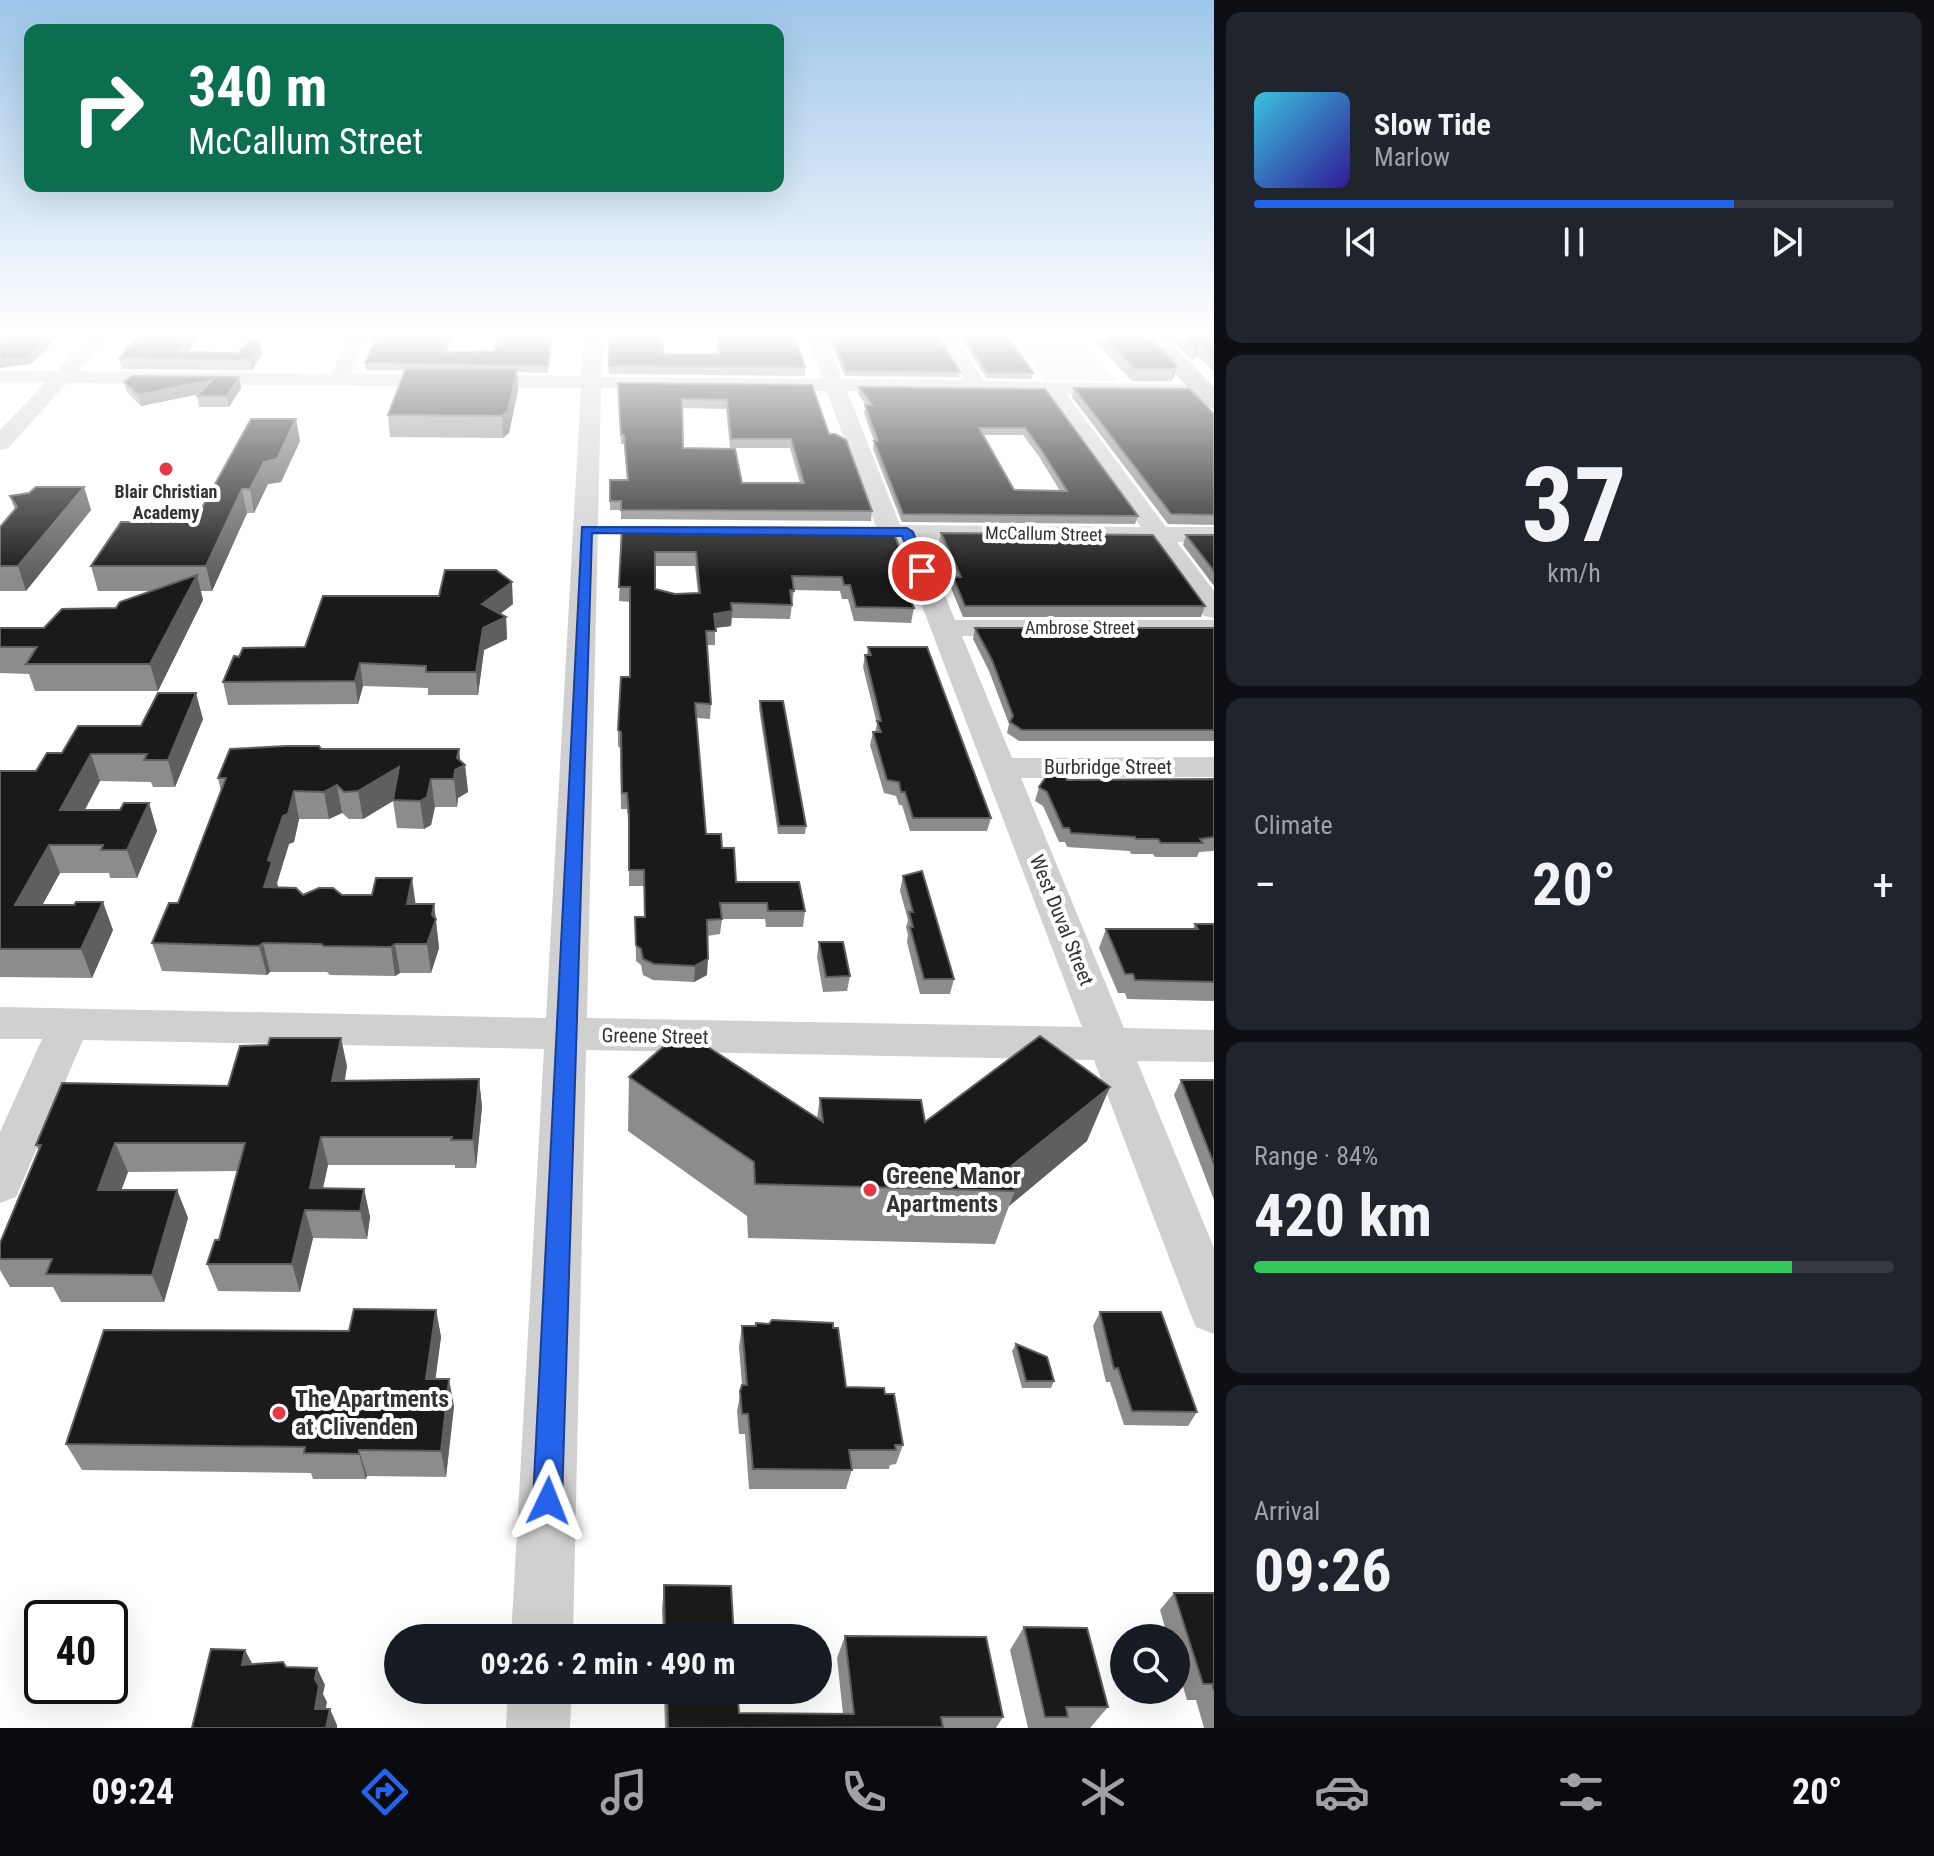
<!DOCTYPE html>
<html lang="en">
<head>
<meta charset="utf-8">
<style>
	:root { --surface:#171b24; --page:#20242c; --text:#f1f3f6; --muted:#9ea1a6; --line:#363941; --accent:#2563eb }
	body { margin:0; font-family:"Roboto Condensed",sans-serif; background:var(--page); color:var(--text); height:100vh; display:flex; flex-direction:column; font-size:30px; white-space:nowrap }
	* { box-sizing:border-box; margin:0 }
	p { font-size:26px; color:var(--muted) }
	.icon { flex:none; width:44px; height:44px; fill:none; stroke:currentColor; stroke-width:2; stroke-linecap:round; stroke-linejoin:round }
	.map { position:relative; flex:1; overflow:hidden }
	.sheet { display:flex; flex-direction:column; gap:12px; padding:12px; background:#0d0f14; width:720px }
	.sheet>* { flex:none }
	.banner { position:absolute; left:24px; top:24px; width:760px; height:168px; border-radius:16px; box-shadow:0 8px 32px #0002; background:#0b6e4f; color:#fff; overflow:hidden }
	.buttons { position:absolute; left:1110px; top:1624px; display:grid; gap:16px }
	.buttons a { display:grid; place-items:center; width:80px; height:80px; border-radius:50%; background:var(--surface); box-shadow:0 8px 32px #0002; font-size:40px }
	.speed { position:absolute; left:24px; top:1600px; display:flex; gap:16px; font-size:40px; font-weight:700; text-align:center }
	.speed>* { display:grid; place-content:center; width:104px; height:104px; border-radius:50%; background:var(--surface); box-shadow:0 8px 32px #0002; line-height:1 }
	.speed .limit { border:4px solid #111; border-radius:12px; background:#fff; color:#111 }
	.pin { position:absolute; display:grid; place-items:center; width:68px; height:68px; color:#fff; margin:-34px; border:4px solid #fff; border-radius:50%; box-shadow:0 2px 8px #0007 }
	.me { position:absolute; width:88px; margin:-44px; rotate:2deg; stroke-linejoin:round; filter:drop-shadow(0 0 6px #0008) }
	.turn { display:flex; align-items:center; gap:28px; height:168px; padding:0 32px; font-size:36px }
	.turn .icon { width:104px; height:104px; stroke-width:2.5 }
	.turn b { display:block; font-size:56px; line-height:68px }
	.big { font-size:60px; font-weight:700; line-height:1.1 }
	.sheet .widget { flex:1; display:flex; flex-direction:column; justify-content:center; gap:12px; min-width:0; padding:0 28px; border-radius:16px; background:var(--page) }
	.sheet .dial { align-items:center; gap:0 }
	.dial b { font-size:104px; line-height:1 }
	.song { display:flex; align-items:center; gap:24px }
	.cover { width:96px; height:96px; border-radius:12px; background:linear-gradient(135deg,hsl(190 70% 55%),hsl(250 70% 35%)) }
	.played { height:8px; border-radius:4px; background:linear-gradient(90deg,var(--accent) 75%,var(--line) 75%) }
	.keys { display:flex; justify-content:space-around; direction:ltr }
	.heat { display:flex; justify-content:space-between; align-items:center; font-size:44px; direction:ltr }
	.charge { height:12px; border-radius:6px; background:linear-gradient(90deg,#34c759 84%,var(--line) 0) }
	.trip { position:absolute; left:384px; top:1624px; width:448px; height:80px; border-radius:40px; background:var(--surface); box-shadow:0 8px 32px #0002; font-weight:700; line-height:80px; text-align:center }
	.tab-bar { display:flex; height:128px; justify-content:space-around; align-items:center; background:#090b0e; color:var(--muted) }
	.tab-bar .icon { width:56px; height:56px }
	.tab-bar .on { color:var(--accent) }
	.tab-bar b { font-size:36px; color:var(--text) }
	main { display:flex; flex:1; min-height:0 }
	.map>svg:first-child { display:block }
	.green { fill:#e6ecdf }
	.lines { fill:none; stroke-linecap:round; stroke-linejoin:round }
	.minor { fill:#d0d0d0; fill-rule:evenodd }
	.major { fill:#ababab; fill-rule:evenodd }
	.wall { fill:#8c8c8c; fill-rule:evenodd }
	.shaded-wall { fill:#5f5f5f }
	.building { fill:#1a1a1a; stroke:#5f5f5f; stroke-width:2; fill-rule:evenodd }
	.route { fill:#2563eb; stroke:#184099; stroke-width:2 }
	.poi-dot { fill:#e63946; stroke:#fff; stroke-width:3 }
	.labels { text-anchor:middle; stroke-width:8; stroke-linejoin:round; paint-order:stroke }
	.far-poi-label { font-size:18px; font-weight:bold; fill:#333; stroke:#fff }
	.far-street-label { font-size:18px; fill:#333; stroke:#fff }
	.street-label { font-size:20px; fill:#333; stroke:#fff }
	.near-poi-label { font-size:24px; font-weight:bold; fill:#333; stroke:#fff; text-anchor:start }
</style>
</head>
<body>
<main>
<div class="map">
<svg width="1214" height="1728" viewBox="0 0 1214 1728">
	<rect width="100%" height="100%" fill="#fff"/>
	<path class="green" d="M1012,335H1076L1118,381L1046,380Z"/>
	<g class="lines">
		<path class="minor" d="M91,335H110L78,371L331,374L349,335H367L351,374L581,376L584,335H602L601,377L823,379L807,335H825L842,379L964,380L937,335H955L984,381L1209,385L1212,389L1202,395L1066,394L1166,527H1214V543L1177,542L1214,591V618L1204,616L1151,542L923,540L955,620H1214V636H962L1012,758L1214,757V777L1021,778L1124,1028L1214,1030V1062L1137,1061L1214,1248V1334L1196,1327L1189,1310L1094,1060L586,1050L573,1638H511L544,1049L83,1040L16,1197L0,1203V1132L42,1039H0V1007L546,1018L581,388L67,383L8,448L0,450V430L46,382H0V370L57,371ZM601,388L827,391L876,527L872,532L875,537L897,540L1082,1027L587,1018ZM847,391L1045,393L1141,527L900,525Z
			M508,1690H572L570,1728H506Z"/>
		<path class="major" d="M1139,335H1163L1214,387V409L1205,406Z"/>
	</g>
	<path class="wall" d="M139,335H200L187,352L238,353L260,344L262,354L252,370L122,369L119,358Z
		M378,335H452L446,352L494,351L498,335H553L548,373L517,372L518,390L509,433L503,438L390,437L388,415L406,370H366L365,363Z
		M717,335H794L805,367V376L609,374V337L664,354H718Z
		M828,335H938L960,372L959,377L845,376Z
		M959,335H1007L1033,373L1032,379L986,378Z
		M1089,335H1148L1177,366L1174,377L1171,381H1132Z
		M1166,335H1214V372L1197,355L1192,360Z
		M124,382L241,388L229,407H199L197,396L199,394L141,406L127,392Z
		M812,385L829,434L872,511L871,521L621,519V510H610V480H627L624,444H621L618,391ZM682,408L726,409L730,448H790L800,483H742L683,448Z
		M859,387L1045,389L1138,516L1135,524L902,522L873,449L874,441L864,413L866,405L858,394ZM984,435H1023L1040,458L1060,491L1014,490Z
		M1074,388L1214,414V525L1168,524L1072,397Z
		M296,419L300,441L281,482L268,484L254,513H247L212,591H201L203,600L158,691H35L29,674L0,673V628H44L116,608L152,591H98L91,566L194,522Z
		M84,487L91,510L26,591H0V527L15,510L10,496Z
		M622,527L892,528L912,596L911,601L914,608L911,623L854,621L848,599H842L840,591L794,590L790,619L732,618L731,626L715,628V645H707L711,704L710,719L696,718L706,834L722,848L736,882L805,911L803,927H766L765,919H722L720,934L707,936V975L694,982L653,980L643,975L641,965L636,961L635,917H645L644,886H629V830L627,809H621L620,748L618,746V730L630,677V602L619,601ZM655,566H695L698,593L675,594L655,589Z
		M941,533L1205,606L1201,617H963L951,588L954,577L939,543Z
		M1186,535H1214V586L1183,545Z
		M513,604L500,614L506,617L507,639L484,650L478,695H428V688L363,686L358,704L228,705L223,682L239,657L305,647Z
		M975,628H1214V741H1019L1007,733L1009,724L989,671L973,639Z
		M868,647L991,818L987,831H910L902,805H899L896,796L884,793L870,745L873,732H875L877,724L863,667L865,655H867Z
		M760,701L806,826L805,834H778L759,708Z
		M203,719L175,787H153L151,782L100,781L85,810H120L149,803L157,831L137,878H110L109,873H60L42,905L113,930L92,978L0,977V771H36L62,753L141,726Z
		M321,749L460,760L465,765L468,792L458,798L457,807H435L431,825L424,829L397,828L393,801L363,819H349L342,813L329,819H299L294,842L289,844L277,883L278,887L303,895H342L416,904H434L439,948L431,973H400L395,976L330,975L327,972H270L267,975L162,971L152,943L178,903L221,791L218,778Z
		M1214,779V850L1213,851L1199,852L1197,857H1155L1153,854H1131L1130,851L1067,847L1065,842H1059L1043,806L1035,801L1039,787L1067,780Z
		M903,876L954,979L950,994H920L907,942L908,935L906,927L908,920L900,891Z
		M1195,924H1214V1001L1127,999L1125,993H1118L1099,948L1106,929H1193Z
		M819,942L850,976L847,991L823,992L817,957Z
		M347,1066L345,1081L479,1079L482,1107L476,1168H455V1165H328L323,1188L364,1189L370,1217L367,1239L313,1238L300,1292L218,1291L207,1264L219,1240L237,1171L128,1172L121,1190H177L188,1218L164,1302H61L53,1287H10L0,1270V1243L39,1151L36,1145L228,1086Z
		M629,1077L817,1118L820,1098L925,1122L1087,1141L1009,1206L995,1244L748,1238L747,1216L628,1131Z
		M1181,1080H1214V1200L1174,1095Z
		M436,1310L441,1337L435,1379L454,1406L446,1477L367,1476L366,1479H313L311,1473L82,1470L66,1444L349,1331Z
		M1100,1312L1197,1412L1188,1426L1124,1425L1110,1382H1106L1093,1326Z
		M756,1323L846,1387L885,1394L903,1445L896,1464L890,1465L889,1469H852L846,1489H749L745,1434H739L737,1411L742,1385L739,1347L742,1326H756Z
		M1016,1344L1054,1381L1051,1388H1022L1012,1351Z
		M664,1585L734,1638H663L662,1609Z
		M1174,1593H1214V1728H1204L1196,1700H1187L1176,1663V1638H1168L1160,1610Z
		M1024,1627L1108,1707L1090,1728H1028L1010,1650Z
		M845,1636L1003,1717L996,1728H665L664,1696L658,1697L657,1690H737L739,1713L843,1714L837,1658Z"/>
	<path class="shaded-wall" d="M50,335H60L31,364L0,368V360Z
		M190,335H200L182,359L176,352Z
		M449,335H452L444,359L443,352Z
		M260,344L262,354L252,370L250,360Z
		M1200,344L1197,355L1192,360L1195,349Z
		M1177,366L1174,377L1171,381L1174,369Z
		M517,369L518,390L509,433L503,438L502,416Z
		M239,377L241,388L229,407L227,396Z
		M212,380L214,391L141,406L138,395Z
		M296,419L300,441L281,482L268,484L254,513L250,489L264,462Z
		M84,487L91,510L26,591L18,566Z
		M242,489L247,513L212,591L206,566Z
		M197,575L203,600L158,691L150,664Z
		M512,582L513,604L484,626L482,604Z
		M732,611L731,626L713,628L714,614Z
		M506,617L507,639L484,650L478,695L476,672L483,628Z
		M360,663L363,686L358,704L355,681Z
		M196,693L203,719L175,787L168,760Z
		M459,749L461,767L465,765L468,792L458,798L457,807L454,779Z
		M91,754L100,781L70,837L60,810Z
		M399,767L403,795L363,819L358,791Z
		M431,779L435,807L431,825L424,829L420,801Z
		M337,785L342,813L329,819L324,792Z
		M294,791L299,819L294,842L289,844L277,883L279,891L264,887L268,860L283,816Z
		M149,803L157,831L137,878L127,850Z
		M49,845L60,873L27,933L15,905Z
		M412,878L416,907L407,904Z
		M103,902L113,930L92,978L81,949Z
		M434,904L439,948L431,973L427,944Z
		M263,943L270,972L267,975L259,946Z
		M395,944L400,973L395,976L391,947Z
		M708,959L707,975L694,982L695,966Z
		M341,1038L347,1066L339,1110L332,1081Z
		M479,1079L482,1107L476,1168L473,1140Z
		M1110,1087L1087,1141L1009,1206L1015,1191L1009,1168Z
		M321,1137L328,1165L318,1210L310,1188Z
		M115,1143L128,1172L111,1218L98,1190Z
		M364,1189L370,1217L367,1239L360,1211Z
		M177,1190L188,1218L164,1302L152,1275Z
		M305,1210L313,1238L300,1292L292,1264Z
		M436,1310L441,1337L432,1405L426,1379Z
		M449,1379L454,1406L446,1477L441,1451Z
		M359,1450L367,1476L366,1479L359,1454Z
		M245,1650L254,1667L242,1665Z
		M317,1668L325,1685L323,1694L327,1702L323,1724L315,1709V1679Z
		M330,1709L337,1725V1728H326Z"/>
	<path class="building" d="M0,335H50L29,357L0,360Z
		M139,335H190L176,352L238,353L252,338L260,344L250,360L119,358Z
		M378,335H449L443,352L494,351L498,335H552L548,366L365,363Z
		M610,335H662L664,354H719L718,335H794L805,367L609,366V337Z
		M831,335H938L960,372L846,371Z
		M963,335H1007L1033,373H987Z
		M1102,335H1148L1177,366L1174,369H1135Z
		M1181,335H1214V357L1200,344L1195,349Z
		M406,368L517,369L508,411L502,416L388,415Z
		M132,376L239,377L227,396H197L212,380L138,395L124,382Z
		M618,383L812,385L829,434H835L846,440L872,511L621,510V501H610V480H628L624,435H621ZM682,399L727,400L731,439H791L804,483H742L735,449L683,448Z
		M859,387L1045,389L1138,516L903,514L874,441H878L865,405H872ZM979,428H1025L1041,450L1067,491L1014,490Z
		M1074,388L1190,389L1214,414V515L1171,514Z
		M251,419H296L277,459L264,462L250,489H242L206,566H91L121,522H194Z
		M36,487H84L18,566H0V527L17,507L10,496L29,493Z
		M622,527L892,528L908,570L912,596H909L914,608L856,607L850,585H844L842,577L792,576L794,591L790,590L792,605L731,603L732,611L714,614L716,631H706L711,704L695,703L706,834H721L722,848H734L736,882H799L805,911H768L767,903H720L722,919L707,920L708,959L695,966L654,964L643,959L641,949L636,945L635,917H645L644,870H629V815L627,793H622L621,732L618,730L621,677H630V587H619ZM655,552H696L700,593L675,594L655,589Z
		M941,533L1153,535L1205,606H965L953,577H961Z
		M1186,535H1214V571Z
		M445,570H496L512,582L482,604L506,617L483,628L476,672H426V666L360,663L355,681L223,682L234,656L239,657L243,648L305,647L323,596H439Z
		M197,575L150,664H26L37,647H0V628H44L62,609L116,608L120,602Z
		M975,628H1214V730H1022L1010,722L1013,716L992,660Z
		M868,647H927L991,818H913L905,792H901L899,782L887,780L873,732H881L877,721H881L865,655H871Z
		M158,693H196L168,760H144L147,754H91L60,810H120L124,803H149L127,850H101L103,845H49L15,905H74L76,902H103L81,949H0V771H36L47,753H62L78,726H141Z
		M760,701H783L806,826H779Z
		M287,746H319L321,749H459L457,758L465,765L455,770L454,779H431L427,797L420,801L393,800L399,767L358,791L344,792L337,785L324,792L294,791L288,814L283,816L268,860L272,862L264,887L296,888L303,895L319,888H333L342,895H372L376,878H412L407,904H434L432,915L436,919L427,944H395L391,947L324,946L321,944L263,943L259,946L152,943L169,903H178L226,778H218L230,749Z
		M1048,774H1064L1067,780L1214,779V837L1200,839L1203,843H1161L1158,839H1136L1135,837L1071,833L1069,828H1063L1047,792L1039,787Z
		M922,871L954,979H924L910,927H913L909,912H913L903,876Z
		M1195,924H1214V982L1135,980L1133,974H1125L1106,929H1198Z
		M819,942H843L850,976L826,977Z
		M682,1030L823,1122L820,1098L921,1100L925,1122L1040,1036L1110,1087L1009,1168L1015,1191L755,1184L754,1162L629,1077Z
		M270,1038H341L332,1081L479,1079L473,1140H451L452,1137H321L310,1188L364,1189L360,1211L305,1210L292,1264H207L215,1240H219L245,1143H115L98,1190H177L152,1275L46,1274L52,1259H0V1243L41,1145H36L62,1083L228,1086L240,1046L268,1045Z
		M1181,1080H1214V1164Z
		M354,1309L436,1310L426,1379H449L441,1451L359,1450V1454L304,1453L305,1447L66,1444L104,1330L349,1331Z
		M1100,1312H1161L1197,1412L1132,1411L1118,1368L1114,1369Z
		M772,1320L833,1323V1328H838L846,1387L884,1388L885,1394H894L903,1445H895L896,1450H849L852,1470L753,1469L748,1414H742L740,1391L742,1385H747L742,1326H756V1323L769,1324Z
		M1016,1344L1047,1357L1054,1381H1026Z
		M664,1585L731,1586L734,1638H665Z
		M1174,1593H1214V1690L1212,1684H1203Z
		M1024,1627L1087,1628L1108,1707H1066L1068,1717H1045Z
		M845,1636L986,1637L1003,1717H941L943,1727L668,1728L667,1690H737L739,1713L854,1714Z
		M211,1649L245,1650L242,1665L283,1662L286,1667L317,1668L315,1679L319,1686L315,1709H330L326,1728H192Z"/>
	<linearGradient id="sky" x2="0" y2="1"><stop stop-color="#9ec6ea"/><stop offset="0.58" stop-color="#fff"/><stop offset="1" stop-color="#fff" stop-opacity="0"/></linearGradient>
	<rect width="1214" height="577" fill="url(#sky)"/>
	<path class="route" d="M582,527L907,528L913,532L929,571L918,574L902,536L592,533L562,1501L558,1511L548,1515L538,1511L533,1501Z"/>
	<g class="poi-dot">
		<circle cx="166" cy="469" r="8"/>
		<circle cx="870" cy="1190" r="8"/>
		<circle cx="279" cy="1413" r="8"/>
	</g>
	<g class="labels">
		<g class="far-poi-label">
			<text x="166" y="498">Blair Christian<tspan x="166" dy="21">Academy</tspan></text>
		</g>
		<g class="far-street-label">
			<text transform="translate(1044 534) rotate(1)" y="6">McCallum Street</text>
			<text x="1080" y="634">Ambrose Street</text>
		</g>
		<g class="street-label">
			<text x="1108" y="774">Burbridge Street</text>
			<text transform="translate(1062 920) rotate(68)" y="7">West Duval Street</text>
			<text transform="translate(655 1036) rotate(1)" y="7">Greene Street</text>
		</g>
		<g class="near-poi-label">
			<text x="886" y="1184">Greene Manor<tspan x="886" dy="28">Apartments</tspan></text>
			<text x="295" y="1407">The Apartments<tspan x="295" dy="28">at Clivenden</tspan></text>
		</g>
	</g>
</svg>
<div class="buttons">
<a><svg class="icon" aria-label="search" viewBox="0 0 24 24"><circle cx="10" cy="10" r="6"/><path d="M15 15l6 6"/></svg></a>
</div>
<div class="speed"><div class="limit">40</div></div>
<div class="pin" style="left:922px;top:571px;background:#d93025"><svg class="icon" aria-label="arrive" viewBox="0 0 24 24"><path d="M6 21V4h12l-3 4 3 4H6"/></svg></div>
<svg class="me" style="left:548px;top:1501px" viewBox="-20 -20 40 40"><path d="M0-17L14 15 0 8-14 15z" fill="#2563eb" stroke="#fff" stroke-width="4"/></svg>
<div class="trip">09:26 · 2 min · 490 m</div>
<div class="banner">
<div class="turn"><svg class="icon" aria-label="right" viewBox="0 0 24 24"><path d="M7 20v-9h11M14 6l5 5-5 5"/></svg><div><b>340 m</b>McCallum Street</div></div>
</div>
</div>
<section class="sheet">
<div class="widget">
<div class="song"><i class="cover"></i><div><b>Slow Tide</b><p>Marlow</p></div></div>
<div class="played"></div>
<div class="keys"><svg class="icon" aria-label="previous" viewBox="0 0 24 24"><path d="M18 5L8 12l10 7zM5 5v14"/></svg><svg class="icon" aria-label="pause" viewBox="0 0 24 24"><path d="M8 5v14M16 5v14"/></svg><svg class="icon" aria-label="next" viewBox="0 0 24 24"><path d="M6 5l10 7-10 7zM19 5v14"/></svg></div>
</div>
<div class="widget dial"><b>37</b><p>km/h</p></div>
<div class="widget"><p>Climate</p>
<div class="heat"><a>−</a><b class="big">20°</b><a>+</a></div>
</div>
<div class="widget"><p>Range · 84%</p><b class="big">420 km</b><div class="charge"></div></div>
<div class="widget"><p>Arrival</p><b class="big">09:26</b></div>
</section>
</main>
<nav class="tab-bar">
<b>09:24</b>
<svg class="icon on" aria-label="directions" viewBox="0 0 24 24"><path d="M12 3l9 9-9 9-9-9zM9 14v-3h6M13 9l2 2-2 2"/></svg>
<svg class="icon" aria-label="music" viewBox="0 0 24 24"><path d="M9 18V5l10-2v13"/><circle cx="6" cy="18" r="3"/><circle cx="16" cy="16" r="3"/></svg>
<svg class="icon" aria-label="phone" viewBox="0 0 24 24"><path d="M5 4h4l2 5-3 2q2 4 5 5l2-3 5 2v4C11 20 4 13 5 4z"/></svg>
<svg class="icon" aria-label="climate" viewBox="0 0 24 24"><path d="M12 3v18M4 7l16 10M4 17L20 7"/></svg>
<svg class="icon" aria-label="car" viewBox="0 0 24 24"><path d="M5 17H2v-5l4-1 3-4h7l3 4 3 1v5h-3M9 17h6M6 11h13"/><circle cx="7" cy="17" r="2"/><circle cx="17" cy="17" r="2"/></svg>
<svg class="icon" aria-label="filters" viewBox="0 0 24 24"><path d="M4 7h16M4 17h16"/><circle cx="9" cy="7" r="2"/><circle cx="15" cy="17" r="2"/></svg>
<b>20°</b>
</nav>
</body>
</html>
